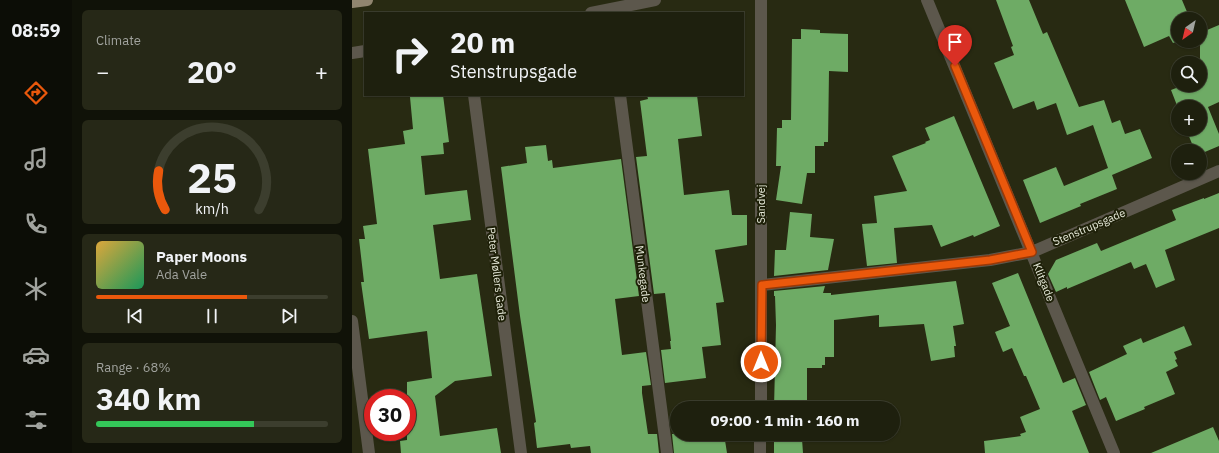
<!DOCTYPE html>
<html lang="en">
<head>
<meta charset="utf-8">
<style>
	:root { --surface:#1e200e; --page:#262817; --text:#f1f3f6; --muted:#a1a39e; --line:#3c3e2e; --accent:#ea580c }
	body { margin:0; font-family:"IBM Plex Sans",sans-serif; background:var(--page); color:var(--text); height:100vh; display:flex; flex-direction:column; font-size:15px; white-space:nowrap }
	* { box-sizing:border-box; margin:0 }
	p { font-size:13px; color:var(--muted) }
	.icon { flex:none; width:22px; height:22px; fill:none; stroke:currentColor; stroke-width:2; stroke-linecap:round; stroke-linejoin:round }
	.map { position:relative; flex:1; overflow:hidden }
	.side { display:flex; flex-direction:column; gap:10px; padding:10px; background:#101208; width:280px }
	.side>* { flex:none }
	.guide { position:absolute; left:12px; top:12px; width:380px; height:84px; border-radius:0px; box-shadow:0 1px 3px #0004,0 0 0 1px var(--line); background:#1e200e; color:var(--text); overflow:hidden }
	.needle { width:26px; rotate:214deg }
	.buttons { position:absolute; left:819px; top:12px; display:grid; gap:8px }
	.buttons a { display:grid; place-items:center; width:36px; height:36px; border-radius:50%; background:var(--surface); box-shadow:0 1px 3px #0004,0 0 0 1px var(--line); font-size:20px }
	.speed { position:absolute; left:12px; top:389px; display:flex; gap:8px; font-size:20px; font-weight:700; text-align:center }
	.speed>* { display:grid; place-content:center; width:52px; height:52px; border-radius:50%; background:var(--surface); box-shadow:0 1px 3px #0004,0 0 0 1px var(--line); line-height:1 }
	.speed .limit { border:6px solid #d22; background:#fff; color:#111 }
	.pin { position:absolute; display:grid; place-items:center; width:34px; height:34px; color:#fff; margin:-41px -17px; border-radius:50% 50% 50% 0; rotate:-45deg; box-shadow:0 0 4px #0007 }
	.pin .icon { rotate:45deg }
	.me { position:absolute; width:44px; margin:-22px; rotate:0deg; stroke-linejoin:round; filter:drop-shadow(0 0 3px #0008) }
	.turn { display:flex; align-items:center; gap:14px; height:84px; padding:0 20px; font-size:18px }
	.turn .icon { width:52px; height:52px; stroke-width:2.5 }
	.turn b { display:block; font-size:28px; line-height:34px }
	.big { font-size:30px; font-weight:800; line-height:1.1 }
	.side .tile { flex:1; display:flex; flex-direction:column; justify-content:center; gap:6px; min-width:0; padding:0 14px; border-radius:6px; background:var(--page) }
	.side .dial { align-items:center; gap:0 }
	.dial svg { height:104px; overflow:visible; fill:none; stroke:var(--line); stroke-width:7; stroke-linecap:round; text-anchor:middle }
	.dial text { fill:var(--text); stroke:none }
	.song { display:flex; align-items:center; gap:12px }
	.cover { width:48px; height:48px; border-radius:6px; background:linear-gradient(135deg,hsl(40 70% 55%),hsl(150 70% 35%)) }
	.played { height:4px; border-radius:2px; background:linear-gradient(90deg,var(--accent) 65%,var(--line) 65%) }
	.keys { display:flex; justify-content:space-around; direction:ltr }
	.heat { display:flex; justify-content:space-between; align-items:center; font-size:22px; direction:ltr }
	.charge { height:6px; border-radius:3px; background:linear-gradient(90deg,#34c759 68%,var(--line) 0) }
	.trip { position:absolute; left:318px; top:401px; width:230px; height:40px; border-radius:20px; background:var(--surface); box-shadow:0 1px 3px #0004,0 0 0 1px var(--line); font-weight:800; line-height:40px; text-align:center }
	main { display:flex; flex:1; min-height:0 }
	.menu { display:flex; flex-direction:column; width:72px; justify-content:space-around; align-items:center; background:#0c0d06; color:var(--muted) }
	.menu .icon { width:28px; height:28px }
	.menu .selected { color:var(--accent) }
	.menu b { font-size:18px; color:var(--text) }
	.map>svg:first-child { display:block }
	.building { fill:#6eab65 }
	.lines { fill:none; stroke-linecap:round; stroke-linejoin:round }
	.minor { stroke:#5c574c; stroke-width:12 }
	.major { stroke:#90856f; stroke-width:12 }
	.route-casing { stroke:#983908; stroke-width:10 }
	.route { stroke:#ea580c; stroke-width:7 }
	.labels { text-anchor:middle; stroke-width:4; stroke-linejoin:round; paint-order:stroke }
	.street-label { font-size:11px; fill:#e7eada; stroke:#1e2008 }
</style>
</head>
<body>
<main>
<nav class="menu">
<b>08:59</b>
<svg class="icon selected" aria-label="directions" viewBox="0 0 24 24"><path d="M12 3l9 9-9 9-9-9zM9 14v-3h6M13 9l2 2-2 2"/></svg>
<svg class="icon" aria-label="music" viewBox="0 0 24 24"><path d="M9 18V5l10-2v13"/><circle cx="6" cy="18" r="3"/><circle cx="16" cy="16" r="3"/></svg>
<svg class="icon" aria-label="phone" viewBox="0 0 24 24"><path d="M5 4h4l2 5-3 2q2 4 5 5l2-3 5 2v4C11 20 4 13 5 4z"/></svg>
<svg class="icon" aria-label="climate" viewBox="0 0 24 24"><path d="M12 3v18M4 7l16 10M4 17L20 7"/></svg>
<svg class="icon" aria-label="car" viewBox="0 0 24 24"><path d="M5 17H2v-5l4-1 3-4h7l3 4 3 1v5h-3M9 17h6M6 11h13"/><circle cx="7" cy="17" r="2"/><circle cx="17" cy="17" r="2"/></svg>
<svg class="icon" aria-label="filters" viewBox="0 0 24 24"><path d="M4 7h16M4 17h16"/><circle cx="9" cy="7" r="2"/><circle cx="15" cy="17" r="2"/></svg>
</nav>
<section class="side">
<div class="tile"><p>Climate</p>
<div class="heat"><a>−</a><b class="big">20°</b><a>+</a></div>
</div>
<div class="tile dial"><svg viewBox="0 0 100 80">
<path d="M14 69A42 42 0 1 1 86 69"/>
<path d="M14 69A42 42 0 0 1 9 39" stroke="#ea580c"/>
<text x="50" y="56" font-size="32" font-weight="700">25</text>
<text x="50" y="72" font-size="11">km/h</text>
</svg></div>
<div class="tile">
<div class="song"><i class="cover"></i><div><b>Paper Moons</b><p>Ada Vale</p></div></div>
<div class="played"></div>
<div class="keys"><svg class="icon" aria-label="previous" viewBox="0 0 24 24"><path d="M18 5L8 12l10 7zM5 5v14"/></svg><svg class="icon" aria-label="pause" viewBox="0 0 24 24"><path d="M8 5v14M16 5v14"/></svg><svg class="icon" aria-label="next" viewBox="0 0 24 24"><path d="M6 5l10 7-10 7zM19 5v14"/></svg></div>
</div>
<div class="tile"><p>Range · 68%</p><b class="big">340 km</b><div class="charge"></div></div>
</section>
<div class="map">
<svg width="867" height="453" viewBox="0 0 867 453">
	<rect width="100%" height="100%" fill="#282a12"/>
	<path class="building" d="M644,0H677L691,34L695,32L727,107L752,100L760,123L768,120L773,134L788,129L800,158L760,175L765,189L728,204L729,206L688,223L671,180L704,167L712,186L756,168L741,125L715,135L704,103L685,110L682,101L661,109L642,63L662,55L659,47L661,46Z
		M773,0H830L838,19H826L827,41L821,43L817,36L792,47Z
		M867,25V102L856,107L867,134V146L848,154V151H843L834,129H848V107H826V108L819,90L832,85H848V33Z
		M449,29L468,30V33L496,34V72L477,71L476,142H472V146H463V173H455L450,204L424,200L429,166H424L425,128H430V120H439L440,39H449Z
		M72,95H91L97,142L91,143L92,154L69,156L73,195L115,190L119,220L81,225L88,279L125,274L140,376L103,381L83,396L88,436L145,428L149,453H49L48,441L55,440V382L80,378L75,331L17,339L9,282H12L7,239H13L11,226L25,224L16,149L53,144L51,131L61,129L58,97Z
		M295,95H345L350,136L326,139L332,195L377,190L380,215H395V245L363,250L372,302L364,303L369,345L350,347L354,378L313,383L309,350L319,349L318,341H319L313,293L302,294L284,157L295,156L288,101L296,99Z
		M602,116L648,226L622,237L621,235L589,247L580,225L542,228L545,263L515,266L510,224L525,223L522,196L555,191L540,156L574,143L573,142L578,140L573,128Z
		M194,145L196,161L200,160L201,168L269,159L287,296L263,299L270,355L294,352L299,385L290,386V393L296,434H305L307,453H239L238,446L219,448L218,444L185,448L182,423L184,422L168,316L149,167L175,163L173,147Z
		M867,193V228L813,250L823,280L804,288L794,264L782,269L779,262L715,289V287L704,292L696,274L704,260L745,243L749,251L824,220L820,210L852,198V199Z
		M438,212L460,214L458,237L482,239L476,270L422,276L423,250H434Z
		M666,273L711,383L723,378L734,405L720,411L737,453H633L632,441L669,436L668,434L674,432L668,417L688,409L674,376H672L660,348L651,352L643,332L658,326L640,283Z
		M604,281L612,324L601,326L604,346H602L603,357L579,361L572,324L527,327V315L482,320V357H473V365H470V368H455V408H422L424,325L423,296H422V291L473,286L471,293H479V295Z
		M832,326L840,345L822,352L825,359L823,360L826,366L814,372L823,394L792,407L793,409L764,421L754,397L748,400L737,372L775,354L771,346L789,338L791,343Z
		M861,427L867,441V453H799Z
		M320,434H372L375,453H322Z
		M422,434H455V439H450L451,453H422Z"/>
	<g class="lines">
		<path class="minor" d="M575,0L762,453
			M239,13L303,0
			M0,53L13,51
			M122,95L169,453
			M268,95L315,453
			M410,285L638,260L680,252L867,171
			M0,321L17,453
			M409,408V0
			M408,453V434"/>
		<path class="major" d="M0,2L15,0"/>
	</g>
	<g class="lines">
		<g class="route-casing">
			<path id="route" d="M409,362L410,285L638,260L680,252L603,66"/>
		</g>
		<use href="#route" class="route"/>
	</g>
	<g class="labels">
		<g class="street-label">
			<text transform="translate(409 204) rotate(-90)" y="4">Sandvej</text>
			<text transform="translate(737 227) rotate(-23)" y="4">Stenstrupsgade</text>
			<text transform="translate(145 274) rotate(83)" y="4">Peter Møllers Gade</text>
			<text transform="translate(291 274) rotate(83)" y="4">Munkegade</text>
			<text transform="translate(692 282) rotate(68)" y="4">Klitgade</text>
		</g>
	</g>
</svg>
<div class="buttons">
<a><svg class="needle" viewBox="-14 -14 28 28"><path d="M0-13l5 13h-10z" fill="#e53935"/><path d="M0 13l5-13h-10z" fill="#a1a39e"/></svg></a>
<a><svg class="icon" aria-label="search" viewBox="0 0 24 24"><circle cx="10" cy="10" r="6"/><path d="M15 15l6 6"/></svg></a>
<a>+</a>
<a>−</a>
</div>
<div class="speed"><div class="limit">30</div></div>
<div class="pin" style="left:603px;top:66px;background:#d93025"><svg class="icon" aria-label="arrive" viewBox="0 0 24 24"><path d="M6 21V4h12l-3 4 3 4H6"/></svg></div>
<svg class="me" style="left:409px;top:362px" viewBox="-20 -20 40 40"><circle r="17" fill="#ea580c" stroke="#fff" stroke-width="3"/><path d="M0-11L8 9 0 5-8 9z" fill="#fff"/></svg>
<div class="trip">09:00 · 1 min · 160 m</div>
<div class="guide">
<div class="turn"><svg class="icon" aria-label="right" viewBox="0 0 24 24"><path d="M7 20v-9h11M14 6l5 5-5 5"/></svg><div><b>20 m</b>Stenstrupsgade</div></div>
</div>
</div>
</main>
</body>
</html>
